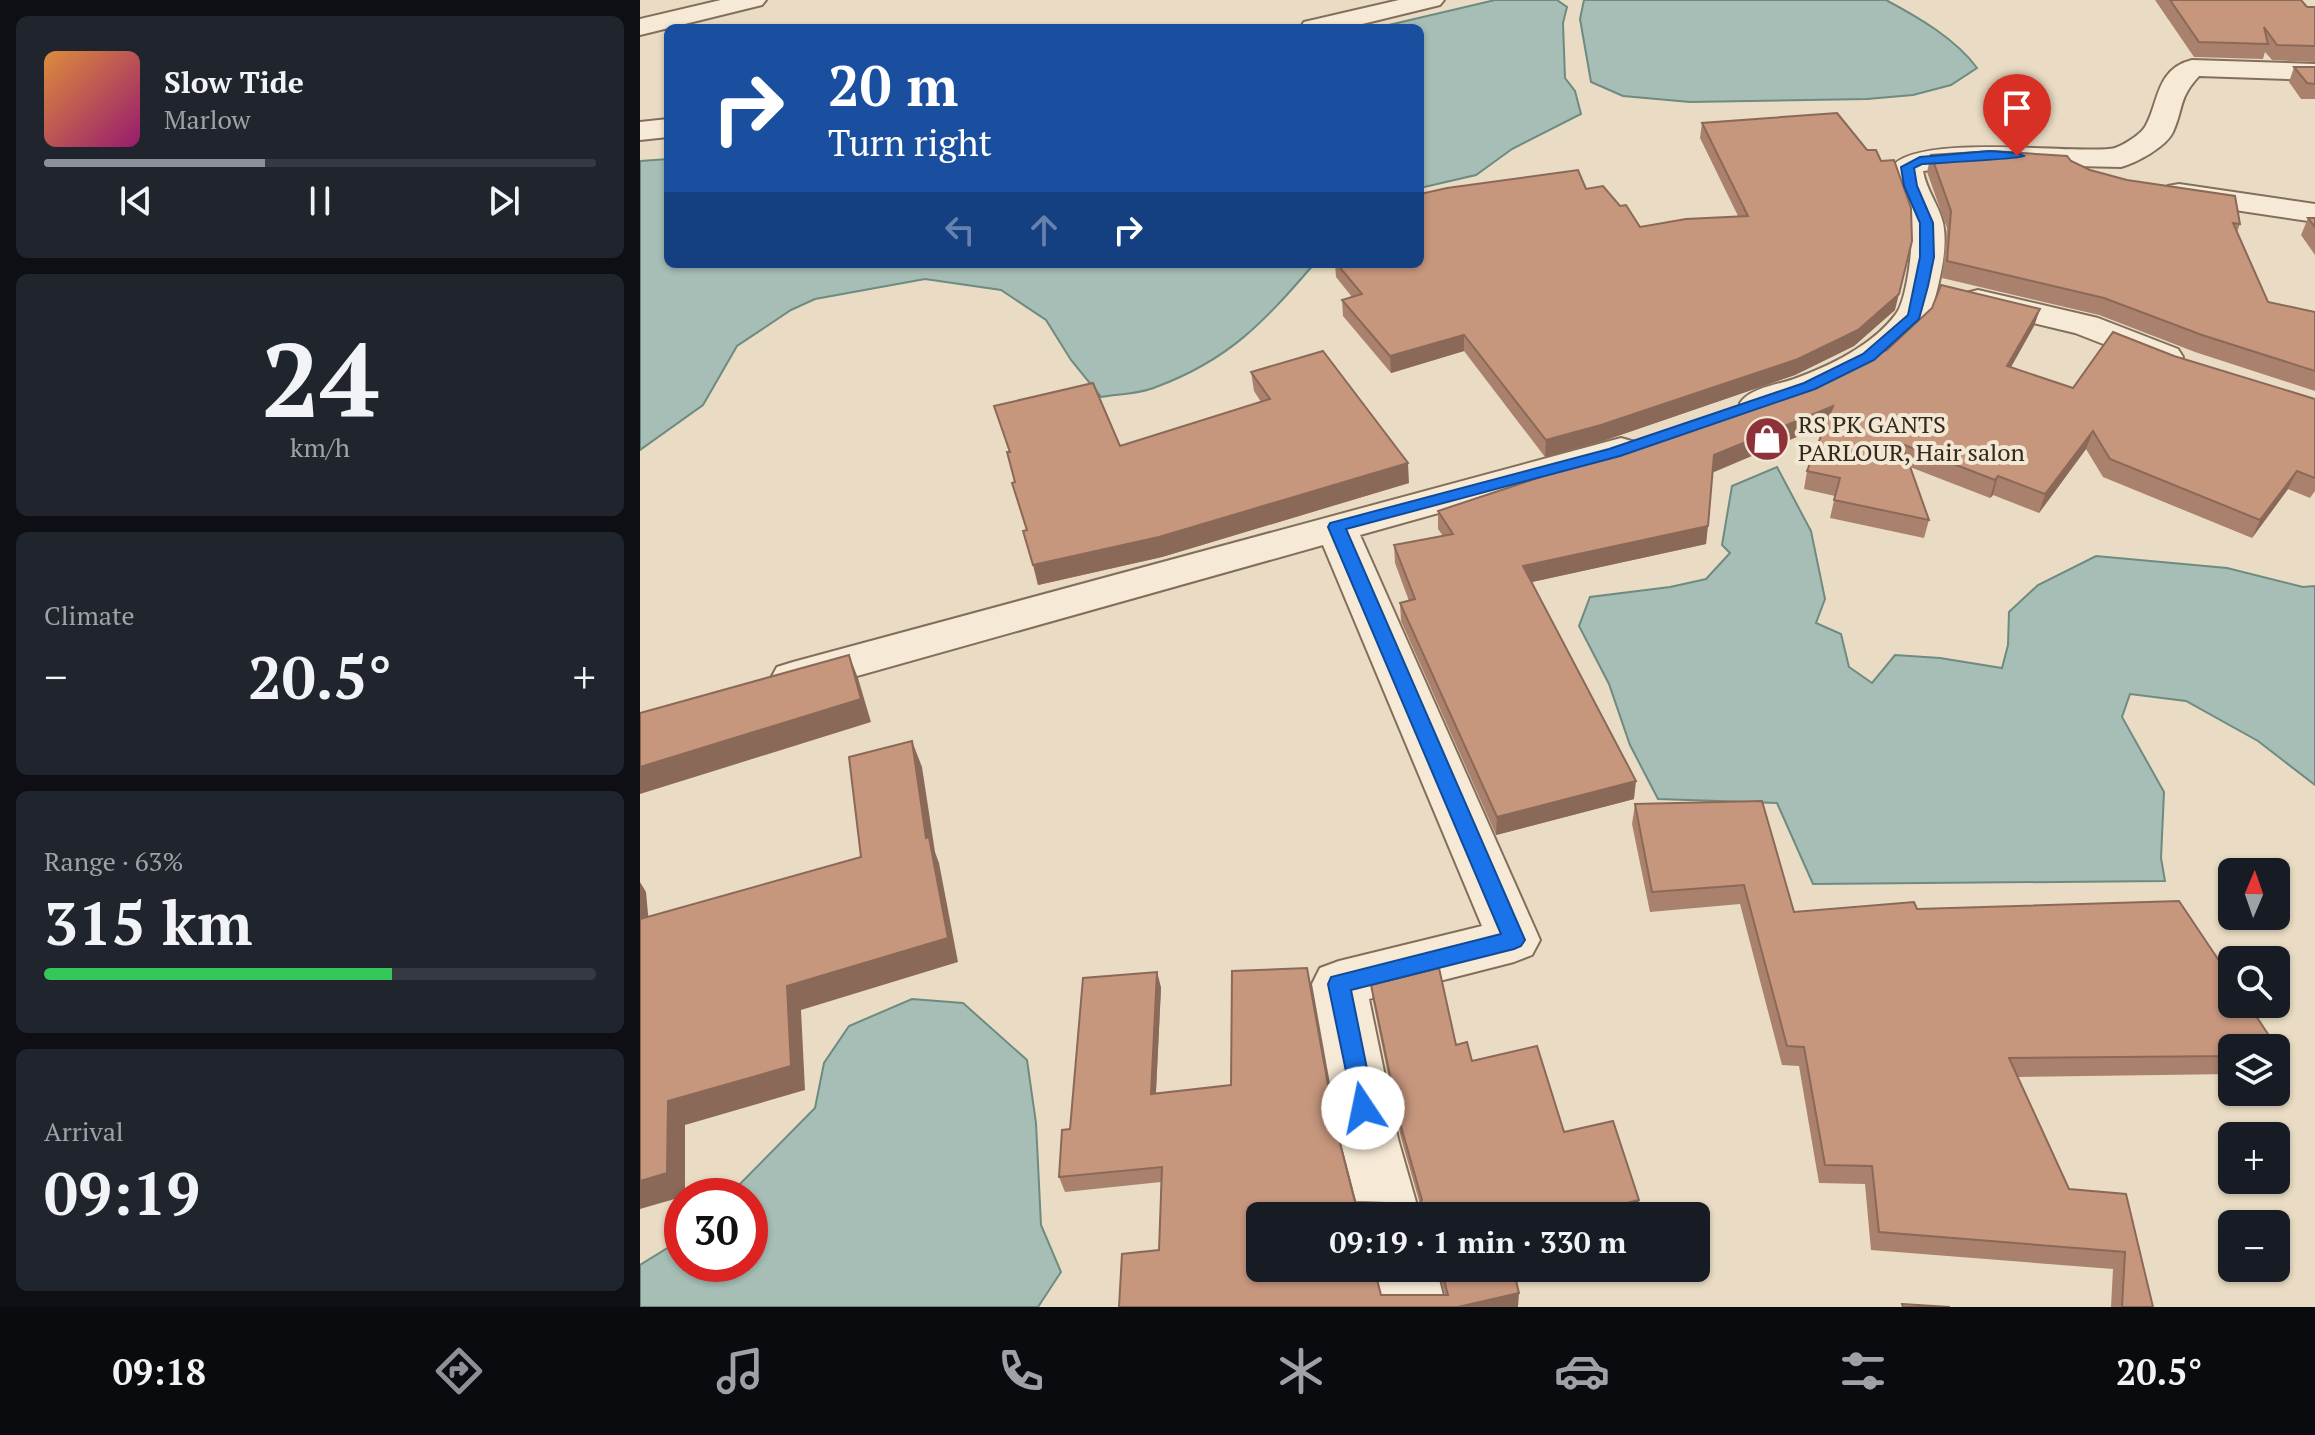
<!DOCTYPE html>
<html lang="en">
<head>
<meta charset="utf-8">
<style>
	:root { --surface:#171b24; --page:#20242c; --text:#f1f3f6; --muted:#9ea1a6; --line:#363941; --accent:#8c9099 }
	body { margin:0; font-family:"PT Serif",serif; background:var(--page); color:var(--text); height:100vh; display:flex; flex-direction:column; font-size:30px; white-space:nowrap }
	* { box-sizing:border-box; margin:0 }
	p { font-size:26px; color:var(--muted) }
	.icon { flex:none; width:44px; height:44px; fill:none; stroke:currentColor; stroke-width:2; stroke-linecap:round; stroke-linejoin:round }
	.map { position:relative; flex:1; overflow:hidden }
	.sheet { display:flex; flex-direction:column; gap:16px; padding:16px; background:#0d0f14; width:640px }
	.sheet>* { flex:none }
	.top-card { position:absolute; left:24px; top:24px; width:760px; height:244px; border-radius:12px; box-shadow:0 2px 6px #0004; background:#1a4fa0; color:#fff; overflow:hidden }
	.needle { width:52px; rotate:2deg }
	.controls { position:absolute; left:1578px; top:858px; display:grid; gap:16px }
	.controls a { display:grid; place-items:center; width:72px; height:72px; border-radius:12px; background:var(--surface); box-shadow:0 2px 6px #0004; font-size:40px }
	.speed { position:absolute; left:24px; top:1178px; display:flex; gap:16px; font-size:40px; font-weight:700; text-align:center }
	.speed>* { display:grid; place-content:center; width:104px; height:104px; border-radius:50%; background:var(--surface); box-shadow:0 2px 6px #0004; line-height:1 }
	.speed .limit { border:12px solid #d22; background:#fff; color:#111 }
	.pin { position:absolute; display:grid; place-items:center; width:68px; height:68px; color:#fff; margin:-82px -34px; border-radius:50% 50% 50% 0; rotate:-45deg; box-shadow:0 0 8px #0007 }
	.pin .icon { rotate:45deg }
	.me { position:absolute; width:88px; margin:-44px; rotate:349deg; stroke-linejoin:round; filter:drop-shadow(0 0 6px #0008) }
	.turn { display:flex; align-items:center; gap:28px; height:168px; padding:0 32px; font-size:36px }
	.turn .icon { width:104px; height:104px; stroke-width:2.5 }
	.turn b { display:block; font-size:56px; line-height:68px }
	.lanes { display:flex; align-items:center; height:76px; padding:0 32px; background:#0003; justify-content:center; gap:40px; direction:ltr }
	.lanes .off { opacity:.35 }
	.big { font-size:60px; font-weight:600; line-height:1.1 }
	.sheet .widget { flex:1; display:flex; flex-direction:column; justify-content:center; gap:12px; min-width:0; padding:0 28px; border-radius:12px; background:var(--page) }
	.sheet .dial { align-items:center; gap:0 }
	.dial b { font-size:104px; line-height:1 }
	.song { display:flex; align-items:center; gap:24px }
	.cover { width:96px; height:96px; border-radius:12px; background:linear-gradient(135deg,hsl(30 70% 55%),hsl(320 70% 35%)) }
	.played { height:8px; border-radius:4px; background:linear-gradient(90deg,var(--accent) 40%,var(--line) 40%) }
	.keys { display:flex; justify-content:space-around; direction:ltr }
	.heat { display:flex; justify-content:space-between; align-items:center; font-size:44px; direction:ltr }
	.charge { height:12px; border-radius:6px; background:linear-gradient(90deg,#34c759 63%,var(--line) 0) }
	.trip { position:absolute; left:606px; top:1202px; width:464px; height:80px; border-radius:12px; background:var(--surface); box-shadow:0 2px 6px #0004; font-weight:600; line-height:80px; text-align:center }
	.tab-bar { display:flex; height:128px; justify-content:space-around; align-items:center; background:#090b0e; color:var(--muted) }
	.tab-bar .icon { width:56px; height:56px }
	.tab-bar .active { color:var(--accent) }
	.tab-bar b { font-size:36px; color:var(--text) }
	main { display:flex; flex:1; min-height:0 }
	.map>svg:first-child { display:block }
	.water { fill:#a6beb5; stroke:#6d8b81; stroke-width:2 }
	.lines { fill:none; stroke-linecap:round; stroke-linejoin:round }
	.street-casing { stroke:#836e5c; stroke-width:4 }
	.street { fill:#f6ead6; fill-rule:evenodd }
	.wall { fill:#aa816c }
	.shaded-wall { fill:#8b6958 }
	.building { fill:#c6967d; stroke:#8b6958; stroke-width:2 }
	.route { fill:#1a73e8; stroke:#114b97; stroke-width:2 }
	.labels { text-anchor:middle; stroke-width:8; stroke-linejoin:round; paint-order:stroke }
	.poi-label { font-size:24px; fill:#35281f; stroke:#f2e7d3; text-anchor:start }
</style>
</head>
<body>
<main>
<section class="sheet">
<div class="widget">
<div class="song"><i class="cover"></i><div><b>Slow Tide</b><p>Marlow</p></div></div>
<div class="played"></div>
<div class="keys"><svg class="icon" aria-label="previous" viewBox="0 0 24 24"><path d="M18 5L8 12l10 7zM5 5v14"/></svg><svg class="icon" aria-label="pause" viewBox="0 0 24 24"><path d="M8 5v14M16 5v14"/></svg><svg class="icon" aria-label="next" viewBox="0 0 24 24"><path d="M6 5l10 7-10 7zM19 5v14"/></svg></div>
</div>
<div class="widget dial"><b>24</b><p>km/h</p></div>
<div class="widget"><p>Climate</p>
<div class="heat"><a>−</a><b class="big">20.5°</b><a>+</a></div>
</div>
<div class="widget"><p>Range · 63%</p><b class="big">315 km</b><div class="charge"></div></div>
<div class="widget"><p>Arrival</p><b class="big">09:19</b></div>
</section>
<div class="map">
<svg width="1675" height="1307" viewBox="0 0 1675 1307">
	<rect width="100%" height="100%" fill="#eadcc4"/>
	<path class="water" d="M855,0H917L927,7L923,23L925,78L935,91L941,114L872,149L836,175L780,188V28H736Z
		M944,0H1246C1278,17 1316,39 1337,68L1311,85L1273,95L1227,99L1050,102L983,96L951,82L940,19Z
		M28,159V264H674C624,322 589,360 516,387C500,394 479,394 461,397L431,360L406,320L361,290L285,279L175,299L151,310L97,346L63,405L0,450V161Z
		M1137,467L1171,531L1185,599L1176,623L1201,634L1209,667L1232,683L1255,655L1300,658L1362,668L1368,645L1369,612L1398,585L1456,556L1587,568L1663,587L1675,586V785L1618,741L1546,701L1490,694L1482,717L1524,792L1521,858L1525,881L1173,884L1137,803L1018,799L990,745L969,684L939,626L950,597L1030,587L1066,579L1090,553L1082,545L1092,486Z
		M272,999L323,1003L387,1060L396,1123L401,1225L421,1272L398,1307H0V1265L42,1239V1264H110V1196H88L175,1108L184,1063L209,1026Z"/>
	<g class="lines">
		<g class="street-casing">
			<path id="street" d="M81,0H126L122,5L0,35V19Z
				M759,0H804L800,5L706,28H660L664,22Z
				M1552,60L1675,64V80L1559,76C1538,99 1544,107 1533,132C1526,147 1496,163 1481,167L1349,164L1283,171C1286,190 1299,205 1303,223C1309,253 1297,287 1291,316L1286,323C1271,337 1257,355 1240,365C1210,383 1138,419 1105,411L1100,403C1110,388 1137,385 1154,379C1190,366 1233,345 1256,314C1267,300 1274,242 1271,224C1268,205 1255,188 1252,167C1275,134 1427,153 1469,149C1479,149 1500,135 1505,127C1519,104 1515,69 1552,60Z
				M28,119V137L0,140V122Z
				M1539,184L1675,204V222L1528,200L1524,193L1528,186Z
				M1338,290L1458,318L1538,349L1543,357L1538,365L1525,368L1435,333L1326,307L1321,300L1326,293Z
				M981,438L995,442L1000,450L995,458L720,535L900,940L892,955L874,962L729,999L758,1139L780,1216H720L700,1139L672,984L680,968L699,961L842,926L683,545L153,694L137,689L131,678L137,667L153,662Z
				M734,1268H796L806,1307H744Z"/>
		</g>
		<use href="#street" class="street"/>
	</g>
	<path class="wall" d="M1515,0H1661L1667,7H1675V62L1632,60L1625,52L1623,59L1554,57Z
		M1654,67H1675V99H1661L1649,82Z
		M1062,123L1255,310L1214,346L1155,375L960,442L905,457L824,351L751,373L703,316L702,300L712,297L696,277L695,264H780L946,189L980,206L1000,227L1098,216L1060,138Z
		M1291,155L1431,161L1450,170L1600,224L1597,232L1628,302L1675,312V391L1555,352L1459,315L1302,278L1307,228L1287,172Z
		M1668,218H1675V255L1661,235Z
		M1400,309L1394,326L1371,367L1433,388L1534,356L1675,399V491L1670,498L1648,489L1612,538L1463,477L1446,449L1399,513L1353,495L1350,498L1270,467L1289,520L1284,538L1190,518L1195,496L1164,489L1167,471L1185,425L1072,473L1066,544L892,582L994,799L856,835L761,621L760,603L769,601L755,563L754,545L803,536L798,529V511L924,469V464L992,446Z
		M611,372L769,483L522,557L398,585L386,530L372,483L375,482L369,452L354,406L480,446L621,402L614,391Z
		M1122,801L1154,912L1274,902L1277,909L1539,901L1592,980V1004H1608L1642,1055L1636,1064V1048H1592V1074L1377,1077L1429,1189L1486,1194L1513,1307H1471L1473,1269L1231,1250L1225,1184L1179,1183L1159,1066L1142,1065L1100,904L1010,912L992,824L995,804Z
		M517,972L521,988L516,1093L695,1124L715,1202L780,1204L761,1138L733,1001L731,985L816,1045L832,1061L924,1132L999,1200L997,1215L620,1216L741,1295H805L798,1268H873L878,1307H479L519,1250L521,1182L425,1192L419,1177Z"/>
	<path class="shaded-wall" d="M1272,241L1255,310L1214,346L1155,375L960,442L905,457L906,440Z
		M1400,309L1394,326L1362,383L1367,366Z
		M824,335V351L751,373L750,356Z
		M1193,406L1190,423L1071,473L1074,455Z
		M1453,431L1446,449L1399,513L1405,494Z
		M768,463L769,483L522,557L398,585L393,565Z
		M1657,471L1648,489L1612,538L1620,520Z
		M1358,476L1353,495L1350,498L1355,480Z
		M1068,526L1066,544L883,584V566Z
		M209,655L218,678L231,722L0,794V767Z
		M272,741L282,767L295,852L299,863L318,962L161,1010L165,1090L45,1125V1196L0,1209V1181L28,1101L147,986L286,838Z
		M996,781L994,799L856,835L857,817Z
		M0,882L6,892L11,946L0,929Z
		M517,972L521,988L515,1110L511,1094Z
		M999,1200L997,1215L991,1216H934Z
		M879,1293L878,1307H818Z"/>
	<path class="building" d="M1530,0H1661L1667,7H1675V46L1637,45L1624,27L1628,44L1559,42Z
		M1654,67H1675V84L1667,83Z
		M1197,113L1227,150H1236L1241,161L1254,160L1271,208L1272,241L1259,294L1218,330L1158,359L961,425L906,440L824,335L750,356L702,300L722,294L697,264H780V194L807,188L938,170L946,189L963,186L980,206L986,205L1000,227L1046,219L1108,216L1062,123Z
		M1353,151L1427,156L1431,161L1450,170L1487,180L1595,196L1600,224L1593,223L1628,302L1675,312V371L1562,335L1464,298L1307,261L1311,211L1291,155Z
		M1668,218H1675V227Z
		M1301,285L1400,309L1367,366L1433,388L1473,332L1534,356L1675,399V478L1657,471L1620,520L1470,459L1453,431L1405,494L1358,476L1355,480L1262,444L1289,520L1194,500L1200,478L1167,471L1193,406L1074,455L1068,526L883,566L996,781L857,817L760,603L775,599L754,545L813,534L798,511L928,468L924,464L992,446L1186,379L1247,350L1292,308Z
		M683,351L768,463L519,537L393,565L383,531L387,530L372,483L375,482L367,452H370L354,406L453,383L480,446L630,399L611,372Z
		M209,655L221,699L0,767V713Z
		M272,741L286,838L289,837L308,938L147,986L151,1066L28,1101L27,1173L0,1181V919L221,857L209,757Z
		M1122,801L1154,912L1274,902L1277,909L1539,901L1592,980V1004H1608L1642,1055H1636V1048H1592V1056L1369,1058L1429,1189L1486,1194L1513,1307H1482L1485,1252L1239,1232L1232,1166L1185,1165L1164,1047L1147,1046L1104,885L1012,892L995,804Z
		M667,968L695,1124L715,1202L779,1204L782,1200L760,1123L731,985L799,968L816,1045L827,1042L832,1061L897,1046L924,1132L973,1121L999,1200L934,1216H620V1268H734L741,1295H808L801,1268H873L879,1293L818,1307H479L482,1254L519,1250L522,1167L419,1177L422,1130L430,1129L443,978L517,972L511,1094L591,1085L592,971Z
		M1262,1304L1310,1307H1263Z"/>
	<path class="route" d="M1349,151L1377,153L1384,156C1379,159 1297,163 1282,164L1274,168L1277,186L1293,223L1294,257L1288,286L1279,319L1234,360L1175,389L980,456L706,529L885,940L881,946L874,949L711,990L735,1108L732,1115L723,1118L715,1115L688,984L691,977L861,934L688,527L690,523L969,449L1164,383L1223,354L1268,315L1280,257V223L1264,186L1261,167L1280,157Z"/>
	<defs>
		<g id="shop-disc" transform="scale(2.3)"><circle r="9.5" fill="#8e3138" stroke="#f2e7d3"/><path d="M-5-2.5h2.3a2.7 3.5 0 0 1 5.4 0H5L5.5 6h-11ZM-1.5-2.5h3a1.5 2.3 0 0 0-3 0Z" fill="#fff"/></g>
	</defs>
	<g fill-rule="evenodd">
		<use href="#shop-disc" x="1127" y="439"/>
	</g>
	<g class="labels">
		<g class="poi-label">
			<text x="1158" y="433">RS PK GANTS<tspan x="1158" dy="28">PARLOUR, Hair salon</tspan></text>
		</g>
	</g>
</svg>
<div class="controls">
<a><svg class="needle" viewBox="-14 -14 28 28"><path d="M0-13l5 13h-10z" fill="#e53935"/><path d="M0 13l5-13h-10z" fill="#9ea1a6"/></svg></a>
<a><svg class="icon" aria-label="search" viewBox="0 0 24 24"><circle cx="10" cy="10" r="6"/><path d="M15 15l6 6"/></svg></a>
<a><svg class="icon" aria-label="layers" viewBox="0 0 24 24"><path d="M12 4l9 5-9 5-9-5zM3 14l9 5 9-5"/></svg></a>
<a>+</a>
<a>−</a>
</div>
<div class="speed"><div class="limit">30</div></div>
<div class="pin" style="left:1377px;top:156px;background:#d93025"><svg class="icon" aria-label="arrive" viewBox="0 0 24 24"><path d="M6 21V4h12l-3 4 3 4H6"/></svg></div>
<svg class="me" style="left:723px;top:1108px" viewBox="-20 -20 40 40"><circle r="19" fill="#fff"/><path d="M0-13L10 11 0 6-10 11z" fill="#1a73e8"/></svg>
<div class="trip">09:19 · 1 min · 330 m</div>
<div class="top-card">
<div class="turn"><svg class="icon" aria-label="right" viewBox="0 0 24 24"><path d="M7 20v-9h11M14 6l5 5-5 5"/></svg><div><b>20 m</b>Turn right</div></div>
<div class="lanes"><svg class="icon off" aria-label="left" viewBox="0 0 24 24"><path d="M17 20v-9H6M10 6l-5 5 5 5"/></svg><svg class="icon off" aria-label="ahead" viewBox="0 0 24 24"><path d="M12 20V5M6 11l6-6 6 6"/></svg><svg class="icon" aria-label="right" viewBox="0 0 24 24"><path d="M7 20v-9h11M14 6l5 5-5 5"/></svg></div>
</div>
</div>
</main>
<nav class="tab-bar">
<b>09:18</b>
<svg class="icon active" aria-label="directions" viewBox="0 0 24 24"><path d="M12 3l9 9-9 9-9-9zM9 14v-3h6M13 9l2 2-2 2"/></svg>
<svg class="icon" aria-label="music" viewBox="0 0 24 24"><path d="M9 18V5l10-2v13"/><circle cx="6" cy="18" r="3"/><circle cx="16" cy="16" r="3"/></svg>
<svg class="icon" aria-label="phone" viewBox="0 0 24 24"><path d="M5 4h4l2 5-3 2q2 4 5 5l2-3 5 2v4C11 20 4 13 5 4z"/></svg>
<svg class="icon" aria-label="climate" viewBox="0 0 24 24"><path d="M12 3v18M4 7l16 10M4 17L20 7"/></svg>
<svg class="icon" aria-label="car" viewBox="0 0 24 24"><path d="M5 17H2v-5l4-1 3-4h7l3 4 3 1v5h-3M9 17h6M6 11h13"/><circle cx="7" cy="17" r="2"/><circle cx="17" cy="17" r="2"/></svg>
<svg class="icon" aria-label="filters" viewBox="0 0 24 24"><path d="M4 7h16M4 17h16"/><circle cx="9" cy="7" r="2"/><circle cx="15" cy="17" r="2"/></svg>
<b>20.5°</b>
</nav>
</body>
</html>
